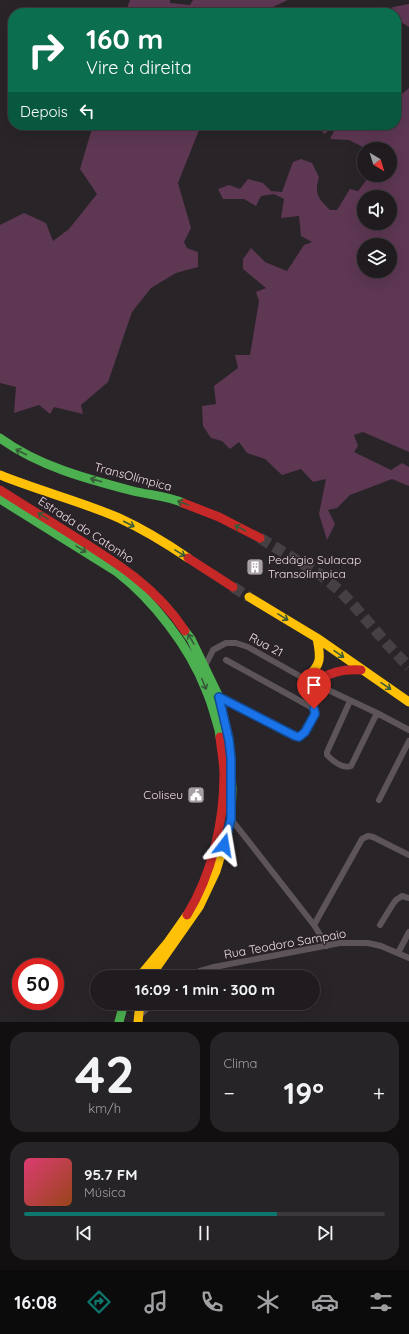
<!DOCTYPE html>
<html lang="pt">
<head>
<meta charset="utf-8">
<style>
	:root { --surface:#1f1b1e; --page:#272427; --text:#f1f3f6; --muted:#a1a1a4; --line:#3c393c; --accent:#0f766e }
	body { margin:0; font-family:Quicksand,sans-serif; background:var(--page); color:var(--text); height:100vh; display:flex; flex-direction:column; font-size:15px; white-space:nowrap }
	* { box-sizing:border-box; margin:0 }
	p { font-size:13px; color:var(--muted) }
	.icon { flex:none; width:22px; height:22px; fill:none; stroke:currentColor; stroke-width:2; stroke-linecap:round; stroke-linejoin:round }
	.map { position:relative; height:1022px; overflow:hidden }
	.side { display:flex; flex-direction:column; gap:10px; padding:10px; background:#110f10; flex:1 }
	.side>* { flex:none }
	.banner { position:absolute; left:8px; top:8px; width:393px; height:122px; border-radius:16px; box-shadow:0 4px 16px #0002,0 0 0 1px var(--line); background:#0b6e4f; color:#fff; overflow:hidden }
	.needle { width:26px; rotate:142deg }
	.buttons { position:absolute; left:357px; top:142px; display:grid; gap:8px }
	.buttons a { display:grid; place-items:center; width:40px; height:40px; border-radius:50%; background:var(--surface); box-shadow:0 4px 16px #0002,0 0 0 1px var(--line); font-size:20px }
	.speed { position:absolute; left:12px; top:958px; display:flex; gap:8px; font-size:20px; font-weight:700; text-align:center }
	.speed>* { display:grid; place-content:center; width:52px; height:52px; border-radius:50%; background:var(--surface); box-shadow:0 4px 16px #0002,0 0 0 1px var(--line); line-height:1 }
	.speed .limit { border:6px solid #d22; background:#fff; color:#111 }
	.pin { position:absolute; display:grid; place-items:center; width:34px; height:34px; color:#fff; margin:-41px -17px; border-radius:50% 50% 50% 0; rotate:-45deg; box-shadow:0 0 4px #0007 }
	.pin .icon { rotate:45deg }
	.me { position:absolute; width:44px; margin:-22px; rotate:14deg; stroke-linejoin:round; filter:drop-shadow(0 0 3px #0008) }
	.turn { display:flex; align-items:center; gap:14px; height:84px; padding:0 12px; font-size:18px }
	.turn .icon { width:52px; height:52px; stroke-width:2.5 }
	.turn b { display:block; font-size:28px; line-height:34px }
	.then { display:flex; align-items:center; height:38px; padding:0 12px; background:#0003; gap:8px; font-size:15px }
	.big { font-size:30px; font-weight:700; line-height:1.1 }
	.side .widget { flex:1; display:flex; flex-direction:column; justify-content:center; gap:6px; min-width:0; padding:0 14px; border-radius:16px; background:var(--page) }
	.side .dial { align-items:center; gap:0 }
	.dial b { font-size:52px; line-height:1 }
	.song { display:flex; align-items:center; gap:12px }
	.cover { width:48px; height:48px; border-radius:6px; background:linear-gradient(135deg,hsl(340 70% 55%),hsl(20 70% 35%)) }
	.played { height:4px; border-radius:2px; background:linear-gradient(90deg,var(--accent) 70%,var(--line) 70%) }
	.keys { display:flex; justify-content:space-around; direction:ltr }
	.heat { display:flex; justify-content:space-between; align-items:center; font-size:22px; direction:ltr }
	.side .tiles { flex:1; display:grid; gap:10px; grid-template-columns:1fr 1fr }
	.widget:last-child { grid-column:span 2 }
	.trip { position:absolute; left:90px; top:970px; width:230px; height:40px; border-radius:20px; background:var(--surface); box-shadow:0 4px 16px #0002,0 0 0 1px var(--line); font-weight:700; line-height:40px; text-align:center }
	.tabs { display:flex; height:64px; justify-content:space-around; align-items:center; background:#0c0b0c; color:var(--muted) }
	.tabs .icon { width:28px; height:28px }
	.tabs .current { color:var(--accent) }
	.tabs b { font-size:18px; color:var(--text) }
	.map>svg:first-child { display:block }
	.green { fill:#5e3753; fill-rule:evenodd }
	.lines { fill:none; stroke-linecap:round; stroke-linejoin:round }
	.highway-tunnel { stroke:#464044; stroke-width:11; stroke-dasharray:11 5.5; stroke-linecap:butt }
	.street { stroke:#5d545a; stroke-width:6 }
	.fast { stroke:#4caf50; stroke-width:9 }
	.slow { stroke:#ffc107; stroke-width:9 }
	.jam { stroke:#c62828; stroke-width:9 }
	.oneway { stroke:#395a39 }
	.route-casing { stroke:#114b97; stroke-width:10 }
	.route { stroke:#1a73e8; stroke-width:7 }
	.labels { text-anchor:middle; stroke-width:3; stroke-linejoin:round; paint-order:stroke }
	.street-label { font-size:12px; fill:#e9e1e6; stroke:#2c2129 }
	.poi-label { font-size:12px; fill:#e9e1e6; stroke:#2c2129; text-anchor:start }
</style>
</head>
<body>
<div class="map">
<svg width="409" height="1022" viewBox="0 0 409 1022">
	<rect width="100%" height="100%" fill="#292428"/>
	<path class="green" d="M130,0H170V3L190,5L193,0H288L260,13H125Z
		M409,4V27L396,19V13H387L393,7Z
		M409,88V452L363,432L354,435L358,446L354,452L391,470L402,463L409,467V486L392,479L350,495L337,508L328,510L335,524L327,540L319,514L326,479L313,482L301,469L282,475L265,459L247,453L239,442L230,449L222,441L211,438L203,426L202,406L216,404L214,386L238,368L235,355H250L259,301L256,292L266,288L243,269V259L251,248L265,262L287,271L304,245L312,242L301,236L299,216L281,218L284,199L274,194L261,196L256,206L244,199H223L218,189L229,185L240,189L248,179L263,183L271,191L282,192L293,162L301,159L312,163L319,177C314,194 318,198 330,210H337L350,189L358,191L367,179L368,175H390V149H367L349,140L330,139L334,131L331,129L324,134L318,125H396V99ZM364,197H390V223H364ZM364,245H390V271H364Z
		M93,125H201L178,183L191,228L184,242L187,248L198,252V267L176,273L151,288L132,312L108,382L81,405L83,414L54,407L50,414L39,405L14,413L16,387L0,383V225L24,213L46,223L53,241L69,229L97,194L80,169Z"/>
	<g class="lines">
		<path class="highway-tunnel" d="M260,538L321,575L340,591L356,608L388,645L409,667
			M233,587L249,597"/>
		<path class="street" d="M205,666L213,650L226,643H236L248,647L305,679L377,713L409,730
			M219,697L295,736C306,738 311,722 315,714V711L311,707L226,660
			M350,701L327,752V755C333,761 343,769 351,766L352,764L377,713
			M379,800L409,741
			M231,819L314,925L327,946
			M314,925L362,839L368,836L373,837L409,855
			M380,925L393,904L396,900L402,896L409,898
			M398,953L409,932
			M187,977L200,971L214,967L340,943H368L381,946L409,958
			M138,1017L153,1003"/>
		<path class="fast" d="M0,438C38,466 87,479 133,491C149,495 168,496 183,503
			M0,499L117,572C153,600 189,646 206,690C212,703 215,717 219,730L220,737
			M185,631L191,639L219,697L229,739L232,789L231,819L226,838
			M119,1022L124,1003"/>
		<path class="slow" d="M0,475C39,491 80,501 119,518C143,529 166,543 188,558
			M249,597L317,638L409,702
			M305,679C322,665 321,658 317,638
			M139,977L168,942L187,915
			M150,977L199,907L216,871L226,838
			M138,1022L140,1003"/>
		<path class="jam" d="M0,490C25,506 50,521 75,537C117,563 157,588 185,631
			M183,503L219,517L260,538
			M188,558L233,587
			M314,684C329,672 342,669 361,670
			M187,915C212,874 224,823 224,774C224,762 221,749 220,737"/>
	</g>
	<defs><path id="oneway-shaft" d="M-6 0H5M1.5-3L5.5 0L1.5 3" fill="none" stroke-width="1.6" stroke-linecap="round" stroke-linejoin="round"/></defs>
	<g class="oneway">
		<use href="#oneway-shaft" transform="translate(21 452) rotate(-153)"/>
		<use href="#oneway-shaft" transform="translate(96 480) rotate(-164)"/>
		<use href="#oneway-shaft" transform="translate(183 503) rotate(-160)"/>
		<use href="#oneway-shaft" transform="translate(43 516) rotate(-148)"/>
		<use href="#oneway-shaft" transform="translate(129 524) rotate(27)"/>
		<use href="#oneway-shaft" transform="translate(240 528) rotate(-152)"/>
		<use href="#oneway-shaft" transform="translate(81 549) rotate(32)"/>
		<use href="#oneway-shaft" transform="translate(180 553) rotate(32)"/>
		<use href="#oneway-shaft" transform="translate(283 617) rotate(31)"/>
		<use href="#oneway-shaft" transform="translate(191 639) rotate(-120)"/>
		<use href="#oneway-shaft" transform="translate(339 654) rotate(35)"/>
		<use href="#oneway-shaft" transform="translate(204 684) rotate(68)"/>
		<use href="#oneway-shaft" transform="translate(386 686) rotate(35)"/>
	</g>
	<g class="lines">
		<g class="route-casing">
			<path id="route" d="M224,845L231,819V758L229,740L219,697L295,736L299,737L305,732L315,714L314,709"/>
		</g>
		<use href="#route" class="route"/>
	</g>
	<defs>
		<g id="building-square" transform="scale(0.9)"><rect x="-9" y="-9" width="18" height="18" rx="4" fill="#a69fa4" stroke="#2c2129"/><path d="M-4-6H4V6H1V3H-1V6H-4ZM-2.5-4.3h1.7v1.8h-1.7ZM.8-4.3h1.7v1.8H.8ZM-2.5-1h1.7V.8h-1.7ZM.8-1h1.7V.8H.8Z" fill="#fff"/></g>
		<g id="civic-square" transform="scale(0.9)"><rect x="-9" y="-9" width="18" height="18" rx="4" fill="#a69fa4" stroke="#2c2129"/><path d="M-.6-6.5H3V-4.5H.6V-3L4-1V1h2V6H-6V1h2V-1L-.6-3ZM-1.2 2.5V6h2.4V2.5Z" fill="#fff"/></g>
	</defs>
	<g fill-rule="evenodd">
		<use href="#building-square" x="255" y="567"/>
		<use href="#civic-square" x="196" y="795"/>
	</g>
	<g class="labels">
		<g class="street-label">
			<text transform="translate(133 477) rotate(15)" y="4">TransOlímpica</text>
			<text transform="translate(86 530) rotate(33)" y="4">Estrada do Catonho</text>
			<text transform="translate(266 645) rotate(28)" y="4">Rua 21</text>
			<text transform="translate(285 944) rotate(-10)" y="4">Rua Teodoro Sampaio</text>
		</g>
		<g class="poi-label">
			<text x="268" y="564">Pedágio Sulacap<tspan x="268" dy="14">Transolimpica</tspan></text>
			<text x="183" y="799" text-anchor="end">Coliseu</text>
		</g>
	</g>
</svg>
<div class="buttons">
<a><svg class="needle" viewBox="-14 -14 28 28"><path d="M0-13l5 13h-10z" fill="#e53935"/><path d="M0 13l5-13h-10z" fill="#a1a1a4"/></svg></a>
<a><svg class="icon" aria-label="sound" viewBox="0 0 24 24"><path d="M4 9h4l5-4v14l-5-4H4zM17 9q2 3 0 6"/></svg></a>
<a><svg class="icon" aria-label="layers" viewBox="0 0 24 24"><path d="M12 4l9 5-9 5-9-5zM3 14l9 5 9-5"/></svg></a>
</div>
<div class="speed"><div class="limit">50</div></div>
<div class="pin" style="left:314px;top:709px;background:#d93025"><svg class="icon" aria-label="arrive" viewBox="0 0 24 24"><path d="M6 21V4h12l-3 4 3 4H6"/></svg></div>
<svg class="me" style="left:224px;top:845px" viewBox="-20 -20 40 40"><path d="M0-17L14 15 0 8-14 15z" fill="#1a73e8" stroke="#fff" stroke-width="4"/></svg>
<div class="trip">16:09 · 1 min · 300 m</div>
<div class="banner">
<div class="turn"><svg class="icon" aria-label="right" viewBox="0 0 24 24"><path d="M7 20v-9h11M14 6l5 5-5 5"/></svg><div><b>160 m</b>Vire à direita</div></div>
<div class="then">Depois<svg class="icon" aria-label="left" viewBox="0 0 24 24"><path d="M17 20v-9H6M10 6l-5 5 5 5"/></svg></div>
</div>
</div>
<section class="side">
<div class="tiles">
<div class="widget dial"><b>42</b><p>km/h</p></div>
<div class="widget"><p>Clima</p>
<div class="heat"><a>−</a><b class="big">19°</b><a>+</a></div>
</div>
<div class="widget">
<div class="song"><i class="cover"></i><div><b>95.7 FM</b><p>Música</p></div></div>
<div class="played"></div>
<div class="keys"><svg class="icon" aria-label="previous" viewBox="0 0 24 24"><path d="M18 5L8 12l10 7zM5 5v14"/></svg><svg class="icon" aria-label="pause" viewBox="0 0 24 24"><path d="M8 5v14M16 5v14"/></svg><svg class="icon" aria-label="next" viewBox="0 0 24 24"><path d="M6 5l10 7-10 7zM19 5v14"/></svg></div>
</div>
</div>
</section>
<nav class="tabs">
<b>16:08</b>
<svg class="icon current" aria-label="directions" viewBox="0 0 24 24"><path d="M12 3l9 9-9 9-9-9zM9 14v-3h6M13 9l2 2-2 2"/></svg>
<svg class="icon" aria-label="music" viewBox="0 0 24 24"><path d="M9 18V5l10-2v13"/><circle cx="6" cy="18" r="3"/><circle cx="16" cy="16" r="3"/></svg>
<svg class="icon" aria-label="phone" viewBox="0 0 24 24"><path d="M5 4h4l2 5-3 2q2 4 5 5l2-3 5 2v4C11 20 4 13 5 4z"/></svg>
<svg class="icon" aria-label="climate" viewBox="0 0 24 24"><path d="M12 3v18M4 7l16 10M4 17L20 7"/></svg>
<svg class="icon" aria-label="car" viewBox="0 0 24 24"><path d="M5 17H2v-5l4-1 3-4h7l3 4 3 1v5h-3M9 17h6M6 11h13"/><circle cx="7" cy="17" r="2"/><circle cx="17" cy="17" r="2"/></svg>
<svg class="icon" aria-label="filters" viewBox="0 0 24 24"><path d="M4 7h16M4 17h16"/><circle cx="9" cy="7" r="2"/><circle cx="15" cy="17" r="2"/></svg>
</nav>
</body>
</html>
